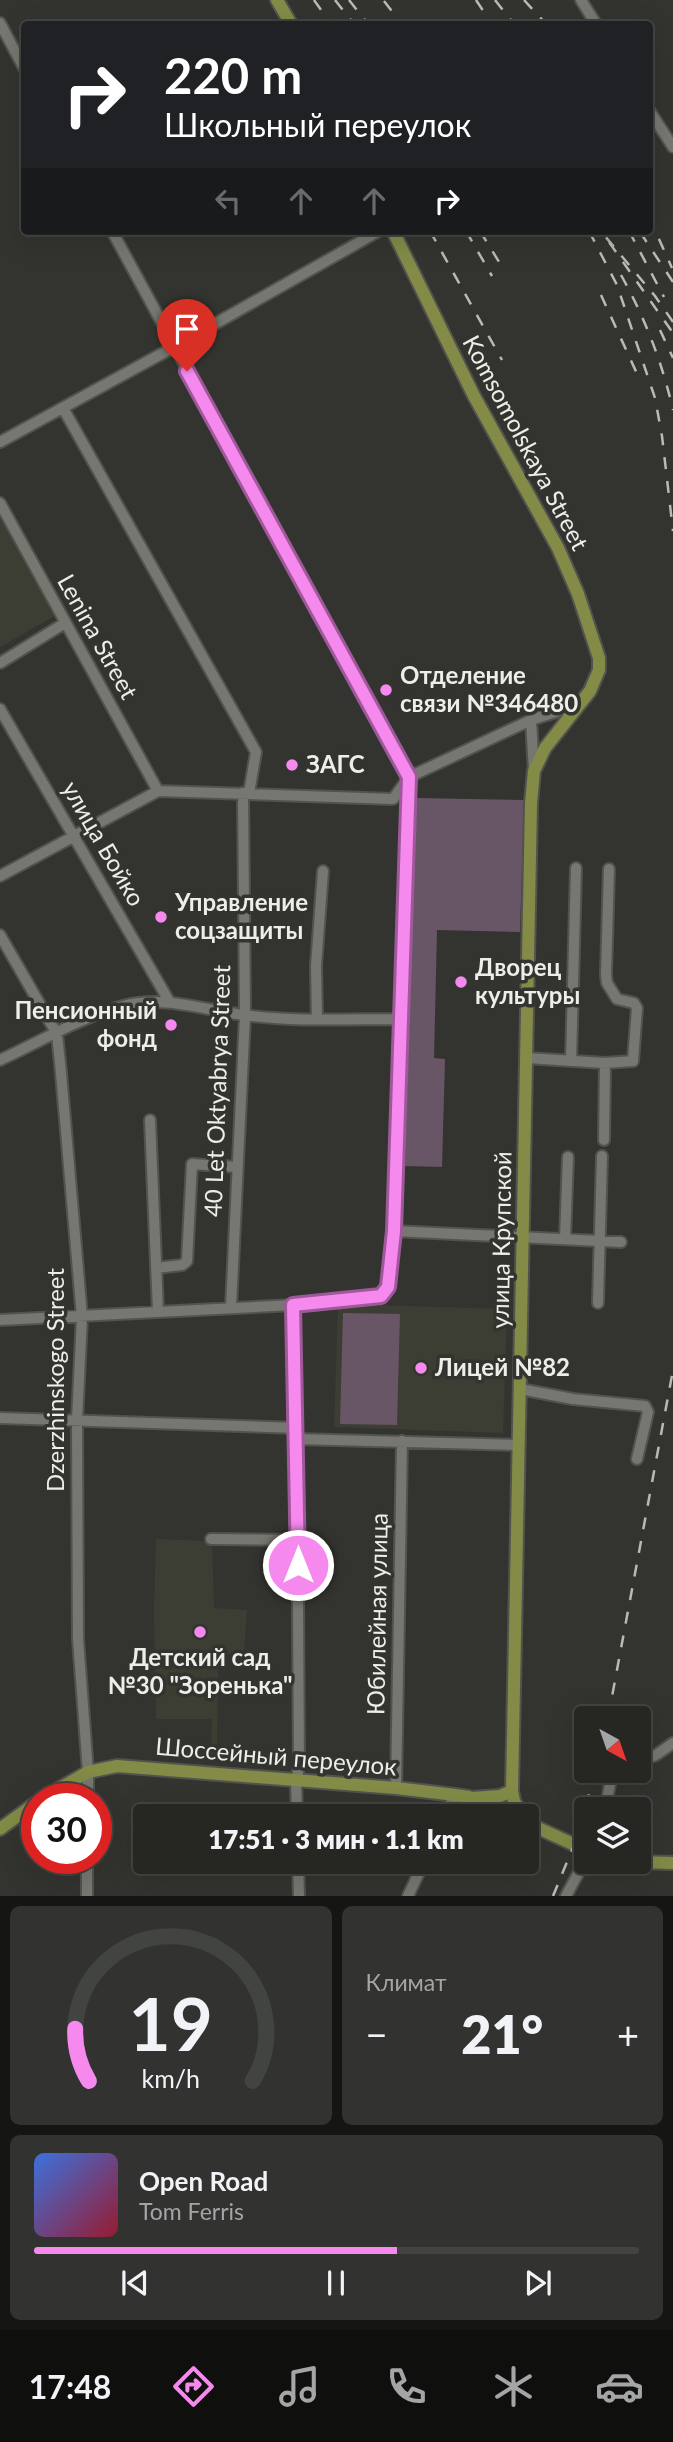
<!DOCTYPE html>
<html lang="ru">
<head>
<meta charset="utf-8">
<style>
	:root { --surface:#262723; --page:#323330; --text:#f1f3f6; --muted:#a4a5a6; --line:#424441; --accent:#f589ee }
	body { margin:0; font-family:Lato,sans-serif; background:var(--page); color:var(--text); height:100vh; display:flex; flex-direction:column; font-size:26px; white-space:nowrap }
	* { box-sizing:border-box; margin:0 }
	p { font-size:23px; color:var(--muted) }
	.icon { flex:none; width:38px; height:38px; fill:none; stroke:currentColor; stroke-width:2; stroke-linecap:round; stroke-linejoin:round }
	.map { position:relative; height:1896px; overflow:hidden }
	.details { display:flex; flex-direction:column; gap:10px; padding:10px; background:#151513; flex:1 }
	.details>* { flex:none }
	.hud { position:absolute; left:21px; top:21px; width:632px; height:214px; border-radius:7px; box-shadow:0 7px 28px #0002,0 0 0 2px var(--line); background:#202124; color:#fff; overflow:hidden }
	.needle { width:46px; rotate:140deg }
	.tools { position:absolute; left:574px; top:1706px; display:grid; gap:14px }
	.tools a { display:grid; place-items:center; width:77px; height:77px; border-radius:7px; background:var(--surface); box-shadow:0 7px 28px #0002,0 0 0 2px var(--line); font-size:35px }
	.speed { position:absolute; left:21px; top:1783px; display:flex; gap:14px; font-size:35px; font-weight:700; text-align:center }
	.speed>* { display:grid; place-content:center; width:91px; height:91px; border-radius:50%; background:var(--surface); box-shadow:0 7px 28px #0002,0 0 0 2px var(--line); line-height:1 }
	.speed .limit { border:10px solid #d22; background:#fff; color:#111 }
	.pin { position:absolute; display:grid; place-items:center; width:60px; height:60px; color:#fff; margin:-72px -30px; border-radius:50% 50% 50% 0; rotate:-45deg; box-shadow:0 0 7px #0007 }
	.pin .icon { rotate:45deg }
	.me { position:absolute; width:77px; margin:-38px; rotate:0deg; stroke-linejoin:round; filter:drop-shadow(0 0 5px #0008) }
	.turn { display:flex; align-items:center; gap:24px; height:147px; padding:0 28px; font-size:32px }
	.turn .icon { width:91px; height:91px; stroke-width:2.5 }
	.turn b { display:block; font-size:49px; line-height:60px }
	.lanes { display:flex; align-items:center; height:66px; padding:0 28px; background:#0003; justify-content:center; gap:35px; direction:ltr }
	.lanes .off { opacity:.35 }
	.big { font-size:52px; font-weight:800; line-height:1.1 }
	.details .tile { flex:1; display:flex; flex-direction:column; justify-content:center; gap:10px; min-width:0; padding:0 24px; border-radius:10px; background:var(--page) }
	.details .dial { align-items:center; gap:0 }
	.dial svg { height:182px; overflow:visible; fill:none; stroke:var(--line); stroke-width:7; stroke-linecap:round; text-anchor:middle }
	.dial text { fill:var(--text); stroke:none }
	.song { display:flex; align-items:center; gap:21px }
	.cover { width:84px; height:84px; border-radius:10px; background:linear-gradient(135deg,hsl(220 70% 55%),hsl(350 70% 35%)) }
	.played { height:7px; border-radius:4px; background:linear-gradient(90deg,var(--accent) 60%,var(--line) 60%) }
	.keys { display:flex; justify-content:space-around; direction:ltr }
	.heat { display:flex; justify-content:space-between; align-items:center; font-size:38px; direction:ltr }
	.details .tiles { flex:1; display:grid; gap:10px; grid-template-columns:1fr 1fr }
	.tile:last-child { grid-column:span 2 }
	.trip { position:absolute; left:133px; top:1804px; width:406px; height:70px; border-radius:7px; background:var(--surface); box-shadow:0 7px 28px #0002,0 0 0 2px var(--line); font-weight:800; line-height:70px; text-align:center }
	.dock { display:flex; height:112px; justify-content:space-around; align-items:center; background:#0f100e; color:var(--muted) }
	.dock .icon { width:49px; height:49px }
	.dock .selected { color:var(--accent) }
	.dock b { font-size:32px; color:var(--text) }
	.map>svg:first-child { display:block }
	.built { fill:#3c3e33 }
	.green { fill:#685566 }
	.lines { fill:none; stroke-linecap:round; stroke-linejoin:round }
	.minor-casing { stroke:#52534e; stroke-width:14 }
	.major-casing { stroke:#52534e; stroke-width:16 }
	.minor { stroke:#757770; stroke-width:10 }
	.major { stroke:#838b47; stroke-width:12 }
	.rail { stroke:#b9bab5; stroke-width:2.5; stroke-dasharray:12 12; stroke-linecap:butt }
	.route-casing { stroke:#9f599b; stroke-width:18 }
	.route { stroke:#f589ee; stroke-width:12 }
	.poi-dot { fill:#f589ee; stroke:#33342f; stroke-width:2.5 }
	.labels { text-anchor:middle; stroke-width:7; stroke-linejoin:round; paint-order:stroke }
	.street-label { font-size:24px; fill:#edeeea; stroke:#33342f }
	.poi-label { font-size:24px; font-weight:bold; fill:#edeeea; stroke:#33342f; text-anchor:start }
</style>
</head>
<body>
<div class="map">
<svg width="673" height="1896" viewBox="0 0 673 1896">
	<rect width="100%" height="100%" fill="#33342f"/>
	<path class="built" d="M0,516L55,616L0,647Z
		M338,1304L507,1309L503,1433L334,1427Z
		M156,1539L207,1541L212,1544L214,1608L247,1610L244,1654H218L217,1758H211L212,1719H156L154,1611Z"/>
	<path class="green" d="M416,798L524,800L520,932L437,930L434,1058L445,1059L442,1167L405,1166Z
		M343,1313L400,1314L397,1425L340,1424Z"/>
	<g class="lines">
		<g class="minor-casing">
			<path id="minor" d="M581,0L596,24
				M0,23L24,68
				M649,110L673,147
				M63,408L256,752L249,793
				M0,442L174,347L379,231
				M0,503L158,791
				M0,663L65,623
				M0,709L169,1001
				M531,720L534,771
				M0,876L158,791L393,799L409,777L531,720L580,704
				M0,935L57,1034L61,1073L82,1317L77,1420L78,1639L88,1772V1799
				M317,1019L316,966L323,871
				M527,1058L605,1063L633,1061L637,1008L634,1003L617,999L607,983L606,975L609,869
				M0,1060C40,1042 80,1017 123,1006C164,995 203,1010 244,1015C295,1022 348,1019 400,1019
				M571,1061L576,868
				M150,1120L158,1311
				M604,1140L605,1063
				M394,1231L621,1242
				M565,1239L568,1157
				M156,1268L182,1265L187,1261L192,1164L237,1167
				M598,1303L602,1156
				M293,1305L297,1439L299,1767L296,1781L297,1816
				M231,1307L245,1015L243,793
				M0,1320L293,1305L381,1296L388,1287L394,1231L409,777L112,231
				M520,1389L573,1399L645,1406L648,1412L637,1459
				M0,1418L297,1428
				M297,1439L519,1445
				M211,1539L298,1540
				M639,1761L656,1755L673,1743
				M396,1788L402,1441
				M605,1810L611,1779L617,1771
				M445,1816L455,1795
				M298,1862L299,1896
				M87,1896V1858
				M408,1896L424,1862
				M566,1896L580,1870L587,1862"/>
		</g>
		<g class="major-casing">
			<path id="major" d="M277,0L291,24
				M393,231L474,396L558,548L578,594L599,658V670L590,691L545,748L534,771L531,803L512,1791L514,1801L523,1816
				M472,1798L500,1796L512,1791
				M41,1799L88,1772L117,1766L396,1788L455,1795L469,1797L510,1816
				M527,1823L586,1850
				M0,1829L37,1802
				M639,1862L673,1863"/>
		</g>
		<use href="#minor" class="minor"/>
		<use href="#major" class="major"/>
		<path class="rail" d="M314,0L331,24
			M335,0L354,24
			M349,0L368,24
			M476,0L492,24
			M495,0L514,24
			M524,0L546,24
			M384,1L402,24
			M649,217L672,268
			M430,231L502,360
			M453,231L454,233
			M466,231L492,276
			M480,231L504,270
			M589,231L617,285L655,398L662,436L673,531
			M629,231L664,297
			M640,232L673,282
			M621,275C645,318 662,362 673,410
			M601,295L639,378
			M673,322L655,296L604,235L673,333
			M660,330L673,358
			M608,1718L673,1370
			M553,1896L574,1845L596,1771"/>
	</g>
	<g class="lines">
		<g class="route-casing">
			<path id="route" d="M187,371L409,777L394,1231L388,1287L381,1296L293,1305L298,1565"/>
		</g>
		<use href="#route" class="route"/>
	</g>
	<g class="poi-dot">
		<circle cx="386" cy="690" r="7"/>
		<circle cx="292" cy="765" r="7"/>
		<circle cx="161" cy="917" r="7"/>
		<circle cx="461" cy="982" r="7"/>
		<circle cx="171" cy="1025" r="7"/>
		<circle cx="421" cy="1368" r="7"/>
		<circle cx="200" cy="1632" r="7"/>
	</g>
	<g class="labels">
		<g class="street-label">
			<text transform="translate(525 443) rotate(62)" y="8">Komsomolskaya Street</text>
			<text transform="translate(97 637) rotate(61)" y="8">Lenina Street</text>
			<text transform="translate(103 844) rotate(60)" y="8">улица Бойко</text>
			<text transform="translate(218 1091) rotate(-88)" y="8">40 Let Oktyabrya Street</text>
			<text transform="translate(502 1240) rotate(-89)" y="8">улица Крупской</text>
			<text transform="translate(56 1380) rotate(-90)" y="8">Dzerzhinskogo Street</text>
			<text transform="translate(378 1614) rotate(-89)" y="8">Юбилейная улица</text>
			<text transform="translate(276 1757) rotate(5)" y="8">Шоссейный переулок</text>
		</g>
		<g class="poi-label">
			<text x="400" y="684">Отделение<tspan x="400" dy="28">связи №346480</tspan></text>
			<text x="306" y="773">ЗАГС</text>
			<text x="175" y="911">Управление<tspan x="175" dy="28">соцзащиты</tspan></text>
			<text x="475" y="976">Дворец<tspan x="475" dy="28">культуры</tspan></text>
			<text x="157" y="1019" text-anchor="end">Пенсионный<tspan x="157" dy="28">фонд</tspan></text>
			<text x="435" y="1376">Лицей №82</text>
			<text x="200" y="1666" text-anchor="middle">Детский сад<tspan x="200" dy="28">№30 "Зоренька"</tspan></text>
		</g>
	</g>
</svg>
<div class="tools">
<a><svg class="needle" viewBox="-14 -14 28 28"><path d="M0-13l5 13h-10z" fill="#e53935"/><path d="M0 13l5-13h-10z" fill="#a4a5a6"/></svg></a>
<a><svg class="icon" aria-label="layers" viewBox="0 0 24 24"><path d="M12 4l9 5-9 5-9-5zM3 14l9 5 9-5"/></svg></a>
</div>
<div class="speed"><div class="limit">30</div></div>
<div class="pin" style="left:187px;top:371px;background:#d93025"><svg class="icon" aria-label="arrive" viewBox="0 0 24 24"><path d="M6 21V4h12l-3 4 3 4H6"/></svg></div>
<svg class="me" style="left:298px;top:1565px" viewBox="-20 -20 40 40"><circle r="17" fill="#f589ee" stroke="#fff" stroke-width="3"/><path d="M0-11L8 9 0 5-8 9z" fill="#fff"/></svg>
<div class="trip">17:51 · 3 мин · 1.1 km</div>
<div class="hud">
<div class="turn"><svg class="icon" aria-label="right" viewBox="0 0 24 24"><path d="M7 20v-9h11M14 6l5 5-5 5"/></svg><div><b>220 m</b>Школьный переулок</div></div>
<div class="lanes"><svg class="icon off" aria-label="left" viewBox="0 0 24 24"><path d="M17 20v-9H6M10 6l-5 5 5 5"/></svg><svg class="icon off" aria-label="ahead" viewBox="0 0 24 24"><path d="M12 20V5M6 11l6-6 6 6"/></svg><svg class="icon off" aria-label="ahead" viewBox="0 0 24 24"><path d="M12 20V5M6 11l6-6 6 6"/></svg><svg class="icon" aria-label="right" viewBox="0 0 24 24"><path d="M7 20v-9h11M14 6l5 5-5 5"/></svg></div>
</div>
</div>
<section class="details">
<div class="tiles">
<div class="tile dial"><svg viewBox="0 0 100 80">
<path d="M14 69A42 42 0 1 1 86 69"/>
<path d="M14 69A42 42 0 0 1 8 46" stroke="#f589ee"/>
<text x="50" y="56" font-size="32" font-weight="700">19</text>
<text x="50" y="72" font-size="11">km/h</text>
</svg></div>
<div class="tile"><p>Климат</p>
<div class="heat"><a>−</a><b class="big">21°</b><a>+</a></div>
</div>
<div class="tile">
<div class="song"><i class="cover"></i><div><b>Open Road</b><p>Tom Ferris</p></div></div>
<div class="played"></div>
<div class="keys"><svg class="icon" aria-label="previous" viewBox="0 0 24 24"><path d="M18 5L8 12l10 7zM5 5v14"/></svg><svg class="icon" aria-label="pause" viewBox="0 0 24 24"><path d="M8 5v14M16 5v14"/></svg><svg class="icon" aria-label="next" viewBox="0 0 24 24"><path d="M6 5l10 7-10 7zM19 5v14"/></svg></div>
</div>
</div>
</section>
<nav class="dock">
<b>17:48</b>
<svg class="icon selected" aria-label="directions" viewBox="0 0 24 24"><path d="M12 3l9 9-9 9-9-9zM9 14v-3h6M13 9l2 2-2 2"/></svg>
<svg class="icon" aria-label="music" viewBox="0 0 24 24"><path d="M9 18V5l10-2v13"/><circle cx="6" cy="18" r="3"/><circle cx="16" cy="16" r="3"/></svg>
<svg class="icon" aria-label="phone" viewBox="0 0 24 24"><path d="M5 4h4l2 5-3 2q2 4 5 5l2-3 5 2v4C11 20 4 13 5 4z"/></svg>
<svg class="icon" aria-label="climate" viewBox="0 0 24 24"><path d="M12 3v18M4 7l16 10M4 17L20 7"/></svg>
<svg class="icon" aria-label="car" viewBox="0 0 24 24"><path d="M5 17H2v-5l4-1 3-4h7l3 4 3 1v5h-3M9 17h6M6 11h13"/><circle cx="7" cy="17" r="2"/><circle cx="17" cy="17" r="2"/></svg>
</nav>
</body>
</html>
